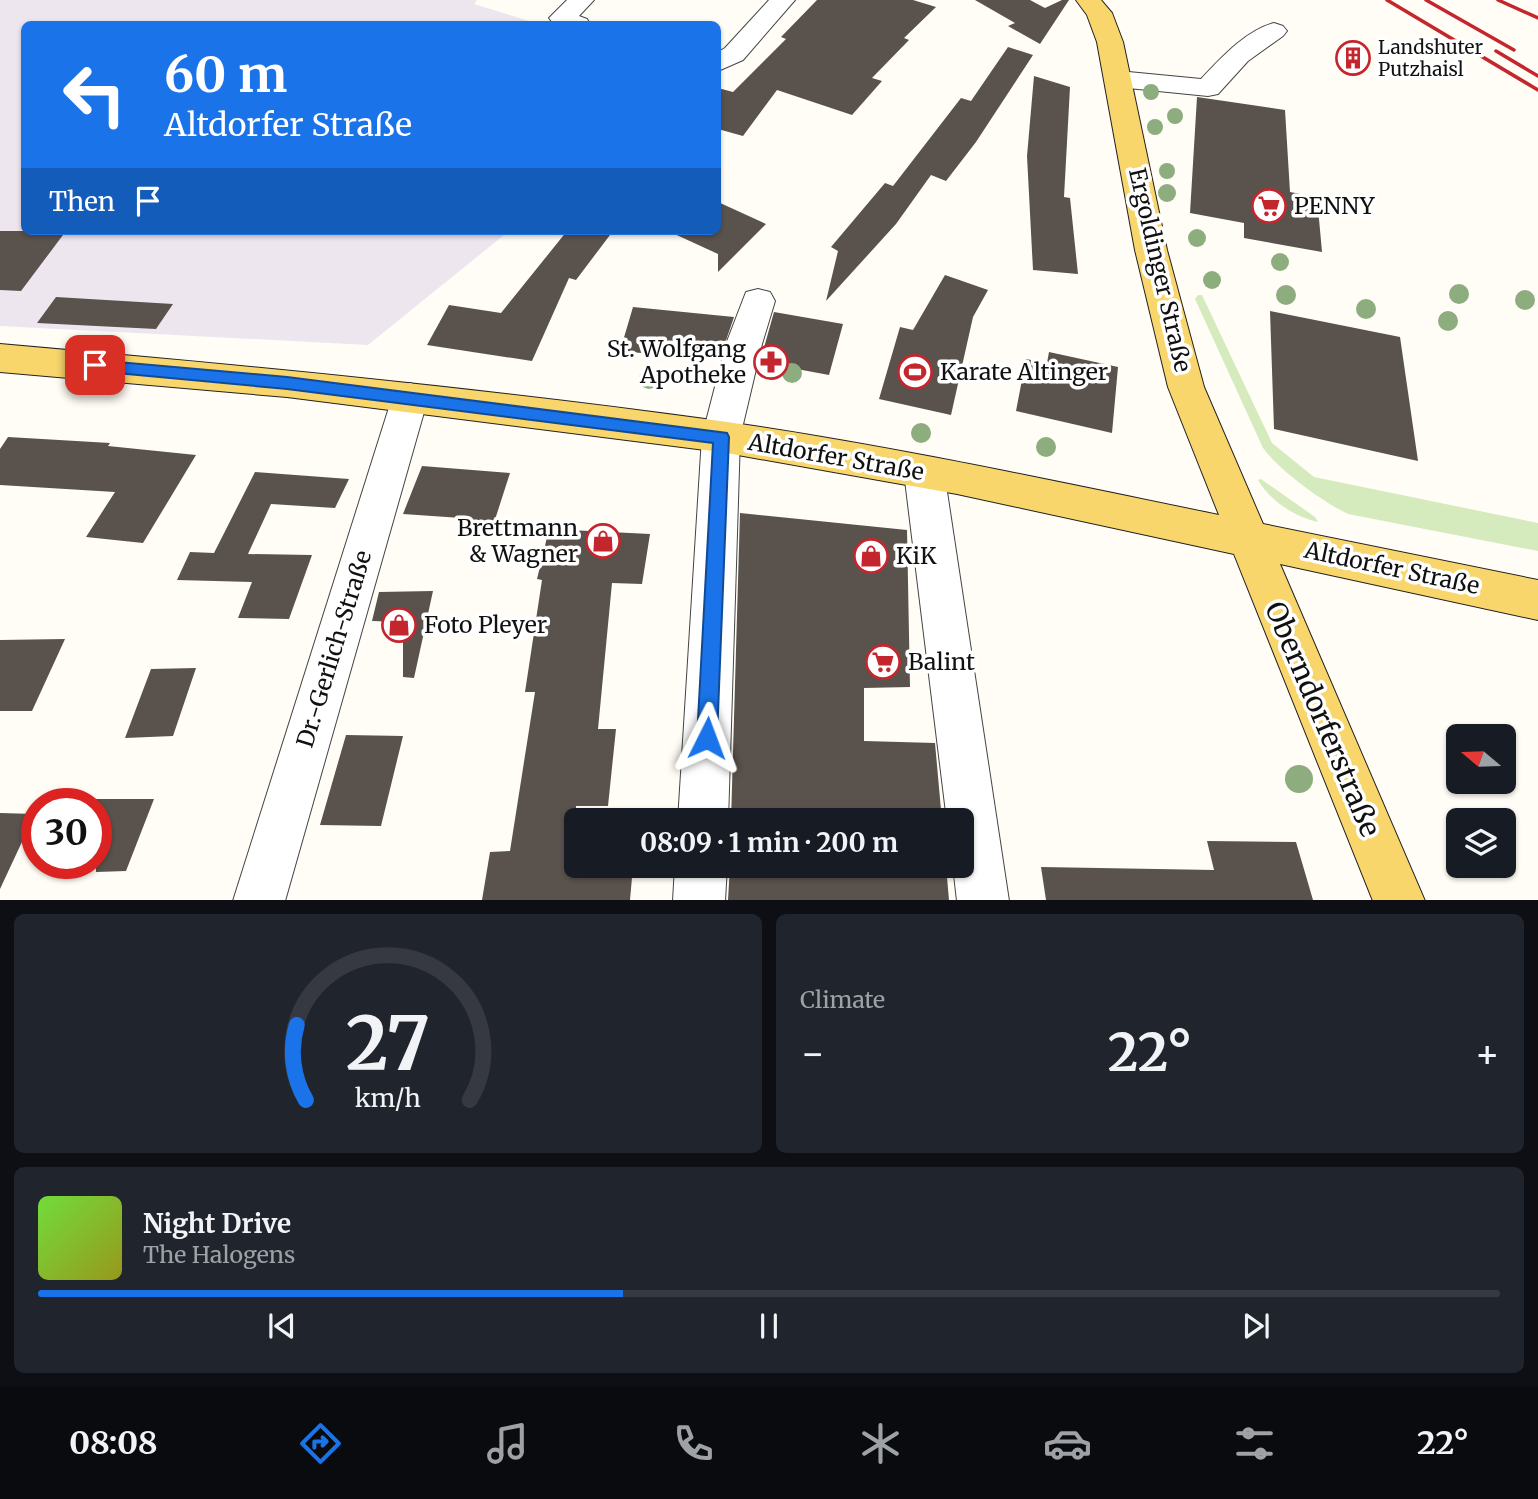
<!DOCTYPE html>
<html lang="en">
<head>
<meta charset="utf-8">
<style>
	:root { --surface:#171b24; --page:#20242c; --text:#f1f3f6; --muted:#9ea1a6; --line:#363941; --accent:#1a73e8 }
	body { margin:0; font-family:Merriweather,serif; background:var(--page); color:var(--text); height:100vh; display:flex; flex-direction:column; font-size:26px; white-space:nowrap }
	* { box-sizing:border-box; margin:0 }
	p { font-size:23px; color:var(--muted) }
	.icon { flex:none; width:38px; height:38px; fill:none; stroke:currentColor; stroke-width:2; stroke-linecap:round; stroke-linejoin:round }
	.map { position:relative; height:900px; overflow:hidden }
	.panel { display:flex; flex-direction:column; gap:14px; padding:14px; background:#0d0f14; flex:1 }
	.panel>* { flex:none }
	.hud { position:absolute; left:21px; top:21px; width:700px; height:214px; border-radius:10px; box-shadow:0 2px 5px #0004; background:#1a73e8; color:#fff; overflow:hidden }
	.needle { width:46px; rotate:289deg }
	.tools { position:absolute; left:1446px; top:724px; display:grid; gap:14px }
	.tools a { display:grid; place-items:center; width:70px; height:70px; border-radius:10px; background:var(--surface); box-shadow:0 2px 5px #0004; font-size:35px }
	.speed { position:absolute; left:21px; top:788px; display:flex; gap:14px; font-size:35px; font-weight:700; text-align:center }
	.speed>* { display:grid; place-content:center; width:91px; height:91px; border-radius:50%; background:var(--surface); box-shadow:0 2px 5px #0004; line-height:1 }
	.speed .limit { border:10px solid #d22; background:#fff; color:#111 }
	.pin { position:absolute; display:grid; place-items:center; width:60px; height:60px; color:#fff; margin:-30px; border-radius:14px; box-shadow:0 4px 10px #0006 }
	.me { position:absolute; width:77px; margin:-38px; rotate:3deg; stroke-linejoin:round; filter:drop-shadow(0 0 5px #0008) }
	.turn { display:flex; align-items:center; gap:24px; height:147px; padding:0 28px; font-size:32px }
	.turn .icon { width:91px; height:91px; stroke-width:2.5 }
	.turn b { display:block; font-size:49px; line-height:60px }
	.then { display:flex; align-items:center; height:66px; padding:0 28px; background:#0003; gap:14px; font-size:26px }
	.big { font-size:52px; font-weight:700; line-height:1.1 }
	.panel .widget { flex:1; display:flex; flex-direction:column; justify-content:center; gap:10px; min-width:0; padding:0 24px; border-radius:10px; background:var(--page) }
	.panel .dial { align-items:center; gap:0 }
	.dial svg { height:182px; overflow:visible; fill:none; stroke:var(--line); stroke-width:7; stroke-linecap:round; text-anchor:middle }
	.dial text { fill:var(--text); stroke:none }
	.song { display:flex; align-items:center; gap:21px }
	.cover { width:84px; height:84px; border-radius:10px; background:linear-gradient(135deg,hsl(100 70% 55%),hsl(60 70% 35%)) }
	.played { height:7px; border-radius:4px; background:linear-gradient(90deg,var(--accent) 40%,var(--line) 40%) }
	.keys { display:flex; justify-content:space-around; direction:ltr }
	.heat { display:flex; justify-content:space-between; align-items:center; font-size:38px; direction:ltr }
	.panel .tiles { flex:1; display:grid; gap:14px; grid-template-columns:1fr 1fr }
	.widget:last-child { grid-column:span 2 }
	.trip { position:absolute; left:564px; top:808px; width:410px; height:70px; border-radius:10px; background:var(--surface); box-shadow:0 2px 5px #0004; font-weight:700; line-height:70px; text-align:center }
	.dock { display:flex; height:112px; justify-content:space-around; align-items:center; background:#090b0e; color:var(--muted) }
	.dock .icon { width:49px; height:49px }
	.dock .current { color:var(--accent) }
	.dock b { font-size:32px; color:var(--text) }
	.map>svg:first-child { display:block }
	.industrial { fill:#eee6ef }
	.green { fill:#d5ebbd }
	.building { fill:#5a524d }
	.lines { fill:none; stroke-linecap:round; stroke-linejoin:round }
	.minor-casing { stroke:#444; stroke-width:2 }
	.major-casing { stroke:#222; stroke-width:2 }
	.minor { fill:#fff; fill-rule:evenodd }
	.major { fill:#f9d66b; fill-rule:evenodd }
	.rail { stroke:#c4262e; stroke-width:3.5 }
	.tree { fill:#8dad7f }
	.route { fill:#1a73e8; stroke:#114b97; stroke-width:2 }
	.labels { text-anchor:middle; stroke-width:7; stroke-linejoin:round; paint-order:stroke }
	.far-poi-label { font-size:19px; fill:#111; stroke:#fff; text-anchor:start }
	.poi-label { font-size:23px; fill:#111; stroke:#fff; text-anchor:start }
	.street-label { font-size:23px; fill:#111; stroke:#fff }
	.near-street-label { font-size:28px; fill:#111; stroke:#fff }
</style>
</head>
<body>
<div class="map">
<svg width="1538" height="901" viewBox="0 0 1538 901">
	<rect width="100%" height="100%" fill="#fffdf5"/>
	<path class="industrial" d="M0,0H477L474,4L539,24H24V231H509L368,345L0,326Z"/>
	<path class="green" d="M1198,295H1202L1272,443L1314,477L1538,523V551L1348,514C1322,501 1280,471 1263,448L1195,299Z
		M1261,479L1315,517L1318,522C1295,517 1269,500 1258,480Z"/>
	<path class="building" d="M817,0H913L936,7L904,38L909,40L872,78L882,81L852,115L777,90L743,136L718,129V88L733,92L786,39L781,37Z
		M975,0H1030L1045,8L1062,0H1069L1040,44L1008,26L1015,23Z
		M1008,47L1033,55L976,142L946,181L931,175L896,224L826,301L838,251L831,247L885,183L893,186L961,98L971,101Z
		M1034,76L1070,87L1064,197L1070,198L1078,274L1033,270L1027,156Z
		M1197,97L1285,110L1290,192L1317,197L1322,252L1244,238V223L1190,213Z
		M718,202L766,224L718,272V254L668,231H718Z
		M0,231H66L21,291L0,290Z
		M567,231H613L576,280L569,278L532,361L427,345L449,305L501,313Z
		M945,275L988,290L973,317L951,415L879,399L900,327L913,330Z
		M56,297L173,304L156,329L37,323Z
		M633,307L734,317L721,355L717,354L716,360L620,351Z
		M1270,311L1400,337L1418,461L1274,429Z
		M774,312L843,324L829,375L760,362Z
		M1049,352L1118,367L1112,433L1016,411L1026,359L1047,363Z
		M8,437L110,443L108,446L196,455L143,543L86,537L115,492L0,485V449Z
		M422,466L510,473L491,532L460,529L461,518L403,514Z
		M255,472L349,479L335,508L271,504L248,554L312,555L289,619L238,618L252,582L177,580L190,552L214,553Z
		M740,513L907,530L910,687L864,688V741L935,743L942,821H731Z
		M549,529L650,534L642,584L612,583L598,729H616L608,806H576V866H633L630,900H482L490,852L510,851L535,692H525L542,580L537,579Z
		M433,591L414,678L403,677V622L372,621L379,592Z
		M65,639L32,711H0V640Z
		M196,668L173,736L125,738L151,669Z
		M346,735L403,736L381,826L320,825Z
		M96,799H154L126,871L96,872Z
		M0,813L35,814L0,889Z
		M1207,841L1296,842L1313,900H1046L1041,867L1214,870Z
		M730,866H946L949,900H728Z"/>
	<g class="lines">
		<g class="minor-casing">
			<path id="minor" d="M567,0H594L579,16L587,19L590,24L553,23L549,18Z
				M769,0H795L743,60L718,71V52L725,48Z
				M1274,23L1283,26L1287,31L1283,36L1248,61L1218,94L1208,96L1118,87L1108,85L1104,79L1108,73L1118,71L1201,79C1221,58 1245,31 1274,23Z
				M758,289L770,292L775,301L762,344L740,437L728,821H678L702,437L726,344L746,292Z
				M410,383L423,388L428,398L285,901H233L392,398L397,388Z
				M924,456L938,460L944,472L1009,901H957L953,866H961V821H947L904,472L910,460Z
				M675,866H727L725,901H673Z"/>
		</g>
		<g class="major-casing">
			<path id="major" d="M1076,0H1101L1112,13L1123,42L1167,250L1204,387L1263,524L1538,580V620L1280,564L1425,901H1373L1234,554L957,494L721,452L287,397L0,372V344C240,365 481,388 720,421C888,445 1053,481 1219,515L1168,387L1135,250L1097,42L1087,15Z"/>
		</g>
		<use href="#minor" class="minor"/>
		<use href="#major" class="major"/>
		<path class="rail" d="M1387,0L1538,90
			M1426,0L1514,50
			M1498,0L1538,18
			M1496,51L1538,76"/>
	</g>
	<g class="tree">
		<circle cx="1151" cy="92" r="8"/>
		<circle cx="1175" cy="116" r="8"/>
		<circle cx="1155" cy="127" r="8"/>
		<circle cx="1167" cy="171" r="8"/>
		<circle cx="1167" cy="193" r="9"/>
		<circle cx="1197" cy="238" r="9"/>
		<circle cx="1280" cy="262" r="9"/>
		<circle cx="1212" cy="280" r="9"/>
		<circle cx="1459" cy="294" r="10"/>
		<circle cx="1286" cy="295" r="10"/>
		<circle cx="1525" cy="300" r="10"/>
		<circle cx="1366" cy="309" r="10"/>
		<circle cx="1448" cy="321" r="10"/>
		<circle cx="792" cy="373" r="10"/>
		<circle cx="649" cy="379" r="10"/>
		<circle cx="921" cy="433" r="10"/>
		<circle cx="1046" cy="447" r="10"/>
		<circle cx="1299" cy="779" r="14"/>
	</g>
	<path class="route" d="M95,360L287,377L727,433L729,437L717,738L714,745L707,748L700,745L697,738L713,443L287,389L95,371L88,365Z"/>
	<defs>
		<g id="building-ring" transform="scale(1.75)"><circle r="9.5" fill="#fff" stroke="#c4262e" stroke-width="1.5"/><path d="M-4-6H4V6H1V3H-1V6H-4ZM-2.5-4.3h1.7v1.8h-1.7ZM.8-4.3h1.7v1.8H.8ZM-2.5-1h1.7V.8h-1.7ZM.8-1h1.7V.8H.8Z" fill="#c4262e"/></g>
		<g id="supermarket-ring" transform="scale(1.75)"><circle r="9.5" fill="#fff" stroke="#c4262e" stroke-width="1.5"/><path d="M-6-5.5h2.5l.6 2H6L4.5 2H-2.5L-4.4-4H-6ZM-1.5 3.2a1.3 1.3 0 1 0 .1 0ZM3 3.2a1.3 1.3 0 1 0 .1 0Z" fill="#c4262e"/></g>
		<g id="pharmacy-ring" transform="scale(1.75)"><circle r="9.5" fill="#fff" stroke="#c4262e" stroke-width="1.5"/><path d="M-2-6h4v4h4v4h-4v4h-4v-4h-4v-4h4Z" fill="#c4262e"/></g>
		<g id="stadium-ring" transform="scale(1.75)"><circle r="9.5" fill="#fff" stroke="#c4262e" stroke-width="1.5"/><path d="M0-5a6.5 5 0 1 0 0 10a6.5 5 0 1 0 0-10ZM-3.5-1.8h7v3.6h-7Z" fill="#c4262e"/></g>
		<g id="shop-ring" transform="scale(1.75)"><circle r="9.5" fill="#fff" stroke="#c4262e" stroke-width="1.5"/><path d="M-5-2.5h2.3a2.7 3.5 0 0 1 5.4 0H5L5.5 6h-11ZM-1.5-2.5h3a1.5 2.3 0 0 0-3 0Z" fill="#c4262e"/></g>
	</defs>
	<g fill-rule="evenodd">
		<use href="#building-ring" x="1353" y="58"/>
		<use href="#supermarket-ring" x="1269" y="206"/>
		<use href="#pharmacy-ring" x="771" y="362"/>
		<use href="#stadium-ring" x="915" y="372"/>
		<use href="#shop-ring" x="603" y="541"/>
		<use href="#shop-ring" x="871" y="556"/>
		<use href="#shop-ring" x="399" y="625"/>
		<use href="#supermarket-ring" x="883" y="662"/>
	</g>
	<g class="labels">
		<g class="far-poi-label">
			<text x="1378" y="54">Landshuter<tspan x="1378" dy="22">Putzhaisl</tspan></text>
		</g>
		<g class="poi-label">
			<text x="1294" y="214">PENNY</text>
			<text x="746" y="357" text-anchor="end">St. Wolfgang<tspan x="746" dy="26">Apotheke</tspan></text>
			<text x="940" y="380">Karate Altinger</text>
			<text x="578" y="536" text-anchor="end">Brettmann<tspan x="578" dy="26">&amp; Wagner</tspan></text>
			<text x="896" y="564">KiK</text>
			<text x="424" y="633">Foto Pleyer</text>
			<text x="908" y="670">Balint</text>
		</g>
		<g class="street-label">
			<text transform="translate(1160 270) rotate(77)" y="8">Ergoldinger Straße</text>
			<text transform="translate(836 457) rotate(10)" y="8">Altdorfer Straße</text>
			<text transform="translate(1392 568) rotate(12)" y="8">Altdorfer Straße</text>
			<text transform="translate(334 649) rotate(-73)" y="8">Dr.-Gerlich-Straße</text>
		</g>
		<g class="near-street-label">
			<text transform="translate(1323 719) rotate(67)" y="10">Oberndorferstraße</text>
		</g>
	</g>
</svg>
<div class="tools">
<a><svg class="needle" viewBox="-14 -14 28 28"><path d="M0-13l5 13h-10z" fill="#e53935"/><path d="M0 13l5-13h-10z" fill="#9ea1a6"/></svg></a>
<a><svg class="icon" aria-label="layers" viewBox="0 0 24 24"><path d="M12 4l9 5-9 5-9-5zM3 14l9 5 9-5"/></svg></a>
</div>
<div class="speed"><div class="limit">30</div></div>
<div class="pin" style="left:95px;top:365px;background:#d93025"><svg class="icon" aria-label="arrive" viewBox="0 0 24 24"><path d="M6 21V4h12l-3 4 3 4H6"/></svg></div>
<svg class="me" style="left:707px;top:738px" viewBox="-20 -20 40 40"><path d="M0-17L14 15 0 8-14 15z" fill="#1a73e8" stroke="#fff" stroke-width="4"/></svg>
<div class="trip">08:09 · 1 min · 200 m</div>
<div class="hud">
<div class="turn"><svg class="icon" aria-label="left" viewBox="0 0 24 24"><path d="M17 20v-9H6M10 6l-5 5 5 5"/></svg><div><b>60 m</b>Altdorfer Straße</div></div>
<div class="then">Then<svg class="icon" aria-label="arrive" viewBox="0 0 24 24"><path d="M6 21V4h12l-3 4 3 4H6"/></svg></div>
</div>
</div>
<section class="panel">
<div class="tiles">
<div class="widget dial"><svg viewBox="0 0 100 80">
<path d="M14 69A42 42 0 1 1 86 69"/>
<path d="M14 69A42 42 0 0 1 10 36" stroke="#1a73e8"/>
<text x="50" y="56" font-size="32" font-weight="700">27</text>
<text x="50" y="72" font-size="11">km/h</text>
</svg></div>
<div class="widget"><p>Climate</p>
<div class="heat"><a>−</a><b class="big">22°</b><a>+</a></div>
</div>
<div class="widget">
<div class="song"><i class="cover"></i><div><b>Night Drive</b><p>The Halogens</p></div></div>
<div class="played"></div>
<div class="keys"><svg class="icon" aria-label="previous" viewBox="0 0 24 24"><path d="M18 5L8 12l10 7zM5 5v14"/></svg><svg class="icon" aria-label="pause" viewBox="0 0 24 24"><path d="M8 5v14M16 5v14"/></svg><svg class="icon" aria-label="next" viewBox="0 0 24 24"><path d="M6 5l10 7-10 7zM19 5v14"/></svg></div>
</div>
</div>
</section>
<nav class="dock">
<b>08:08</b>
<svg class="icon current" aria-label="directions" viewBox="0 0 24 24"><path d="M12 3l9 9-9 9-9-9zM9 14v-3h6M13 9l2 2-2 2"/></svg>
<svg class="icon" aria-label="music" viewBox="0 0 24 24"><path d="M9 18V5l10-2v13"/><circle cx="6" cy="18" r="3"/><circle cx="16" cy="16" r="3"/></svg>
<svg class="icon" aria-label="phone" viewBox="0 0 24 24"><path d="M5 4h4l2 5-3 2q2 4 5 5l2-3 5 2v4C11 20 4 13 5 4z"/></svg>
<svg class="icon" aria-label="climate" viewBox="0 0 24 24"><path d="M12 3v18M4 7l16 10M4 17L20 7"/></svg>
<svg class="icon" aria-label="car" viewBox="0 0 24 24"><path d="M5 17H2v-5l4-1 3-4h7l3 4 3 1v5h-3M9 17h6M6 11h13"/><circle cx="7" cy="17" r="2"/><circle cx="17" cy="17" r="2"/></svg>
<svg class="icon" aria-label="filters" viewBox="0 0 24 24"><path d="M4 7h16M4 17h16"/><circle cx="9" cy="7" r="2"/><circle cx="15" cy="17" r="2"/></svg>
<b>22°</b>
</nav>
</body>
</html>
